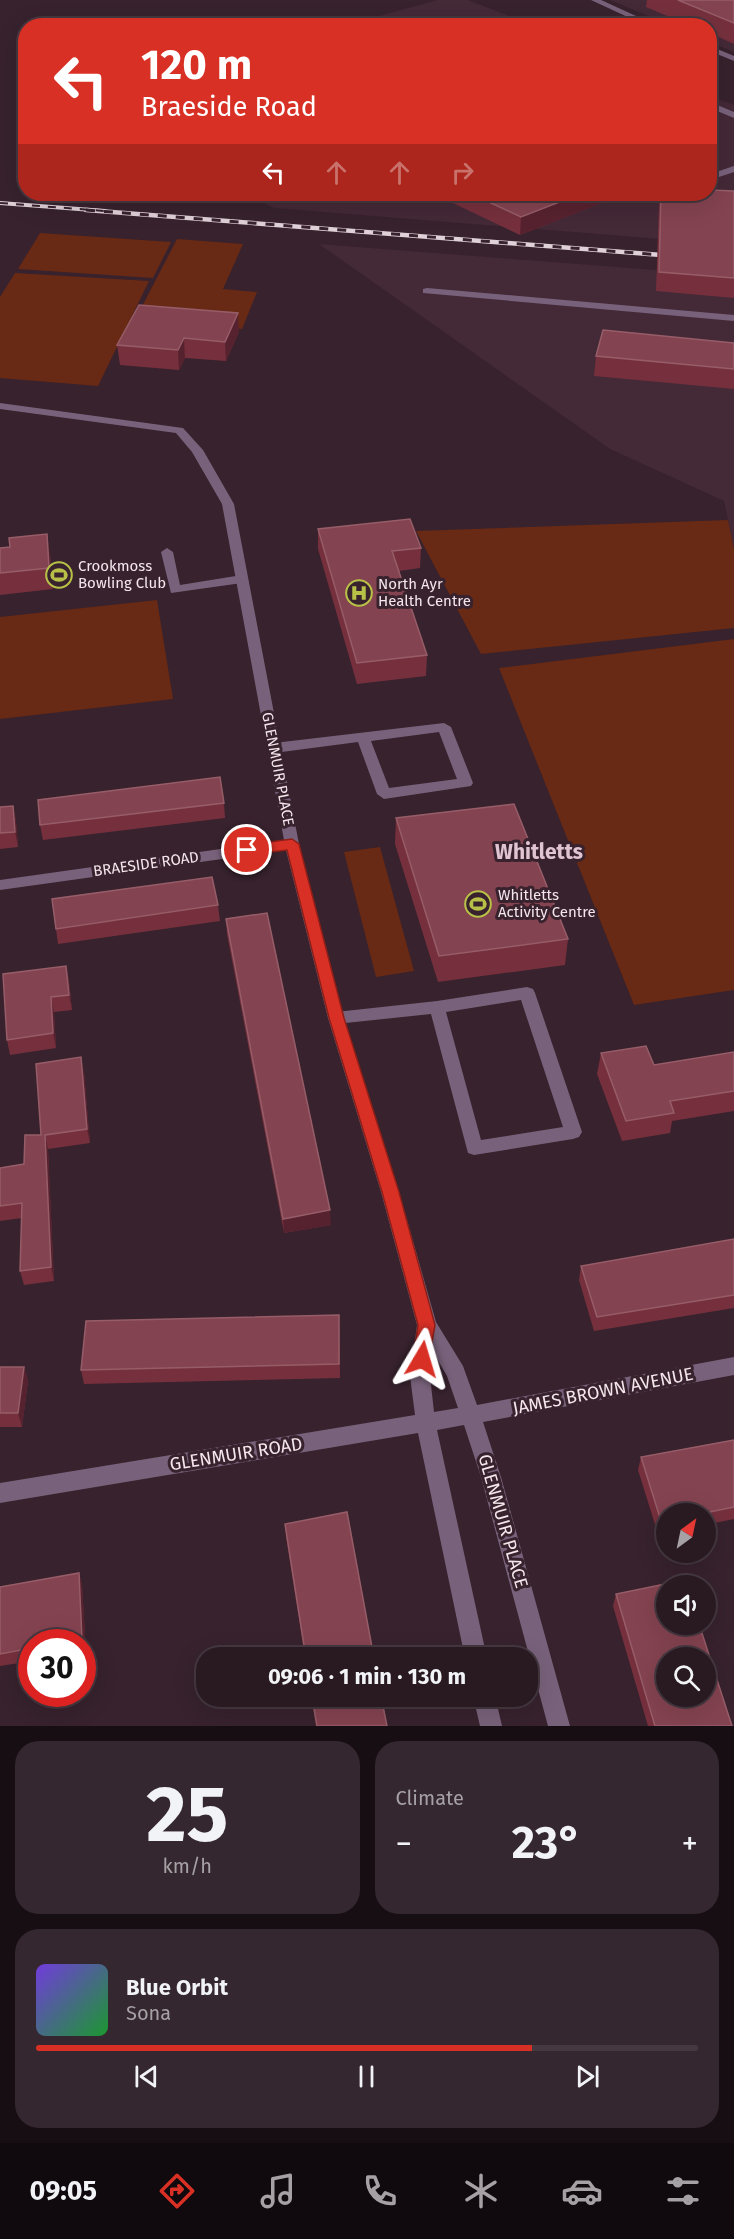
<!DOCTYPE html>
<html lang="en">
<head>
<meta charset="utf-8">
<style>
	:root { --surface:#291a22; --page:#35272f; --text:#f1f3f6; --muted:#a5a1a5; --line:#453840; --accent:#d93025 }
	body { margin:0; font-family:"Fira Sans",sans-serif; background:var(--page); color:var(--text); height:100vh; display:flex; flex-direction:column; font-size:22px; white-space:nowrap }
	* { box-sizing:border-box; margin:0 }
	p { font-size:20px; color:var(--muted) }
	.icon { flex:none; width:33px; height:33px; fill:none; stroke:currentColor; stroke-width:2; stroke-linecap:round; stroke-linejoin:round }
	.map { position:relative; height:1726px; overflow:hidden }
	.details { display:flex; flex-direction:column; gap:15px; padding:15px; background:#170e13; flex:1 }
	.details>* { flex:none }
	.hud { position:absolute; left:18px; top:18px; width:699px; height:183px; border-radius:24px; box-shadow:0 6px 24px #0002,0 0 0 2px var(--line); background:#d93025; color:#fff; overflow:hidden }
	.needle { width:39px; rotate:33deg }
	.tools { position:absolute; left:656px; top:1503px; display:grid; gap:12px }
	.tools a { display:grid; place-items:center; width:60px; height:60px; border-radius:50%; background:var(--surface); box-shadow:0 6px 24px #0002,0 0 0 2px var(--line); font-size:30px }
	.speed { position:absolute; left:18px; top:1629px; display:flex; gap:12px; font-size:30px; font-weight:700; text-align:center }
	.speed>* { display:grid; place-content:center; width:78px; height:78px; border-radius:50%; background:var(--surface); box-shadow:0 6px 24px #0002,0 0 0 2px var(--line); line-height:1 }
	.speed .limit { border:9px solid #d22; background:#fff; color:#111 }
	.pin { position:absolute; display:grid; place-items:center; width:51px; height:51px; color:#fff; margin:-26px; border:3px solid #fff; border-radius:50%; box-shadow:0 2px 6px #0007 }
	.me { position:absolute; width:66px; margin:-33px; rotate:7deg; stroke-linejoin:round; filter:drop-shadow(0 0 4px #0008) }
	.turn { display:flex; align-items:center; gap:21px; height:126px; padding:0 24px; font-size:27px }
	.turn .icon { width:78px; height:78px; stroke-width:2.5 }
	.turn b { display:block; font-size:42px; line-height:51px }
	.lanes { display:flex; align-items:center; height:57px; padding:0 24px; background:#0003; justify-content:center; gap:30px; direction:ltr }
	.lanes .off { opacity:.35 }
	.big { font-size:45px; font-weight:700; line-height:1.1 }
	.details .widget { flex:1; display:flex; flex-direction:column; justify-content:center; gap:9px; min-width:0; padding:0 21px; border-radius:24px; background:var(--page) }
	.details .dial { align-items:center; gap:0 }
	.dial b { font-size:78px; line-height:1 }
	.song { display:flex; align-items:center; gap:18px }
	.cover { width:72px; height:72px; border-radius:9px; background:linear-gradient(135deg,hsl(260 70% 55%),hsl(130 70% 35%)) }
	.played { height:6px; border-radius:3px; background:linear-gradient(90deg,var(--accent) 75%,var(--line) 75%) }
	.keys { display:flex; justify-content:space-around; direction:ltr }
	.heat { display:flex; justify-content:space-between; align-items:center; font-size:33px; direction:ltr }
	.details .tiles { flex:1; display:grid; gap:15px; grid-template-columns:1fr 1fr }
	.widget:last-child { grid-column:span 2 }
	.trip { position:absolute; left:196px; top:1647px; width:342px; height:60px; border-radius:24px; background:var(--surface); box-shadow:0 6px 24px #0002,0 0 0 2px var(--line); font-weight:700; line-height:60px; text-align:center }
	.dock { display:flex; height:96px; justify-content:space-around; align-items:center; background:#100a0e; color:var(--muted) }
	.dock .icon { width:42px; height:42px }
	.dock .current { color:var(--accent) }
	.dock b { font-size:27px; color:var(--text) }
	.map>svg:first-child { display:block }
	.built { fill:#442937 }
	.green { fill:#682915 }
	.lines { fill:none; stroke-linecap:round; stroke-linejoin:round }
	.service { fill:#78627b; fill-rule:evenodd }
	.minor { fill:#78627b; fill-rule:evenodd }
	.rail-far1-casing { stroke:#e0d1d8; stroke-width:4 }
	.rail-casing { stroke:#e0d1d8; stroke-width:4.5 }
	.rail-far1 { stroke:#37222d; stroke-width:2; stroke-dasharray:8; stroke-linecap:butt }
	.rail { stroke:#37222d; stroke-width:3; stroke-dasharray:9; stroke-linecap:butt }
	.wall { fill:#76303d }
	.shaded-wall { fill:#57222f }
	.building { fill:#844350; stroke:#965d68; stroke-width:1.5; fill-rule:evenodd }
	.route { fill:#d93025; stroke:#8d1f18; stroke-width:1.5 }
	.labels { text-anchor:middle; stroke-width:6; stroke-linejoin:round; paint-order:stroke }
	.poi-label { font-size:15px; fill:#f4e6ec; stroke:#37222d; text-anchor:start }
	.street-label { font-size:15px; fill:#f4e6ec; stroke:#37222d }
	.near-street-label { font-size:18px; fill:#f4e6ec; stroke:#37222d }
	.district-label { font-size:21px; font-weight:bold; fill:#e1c4d2; stroke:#37222d }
</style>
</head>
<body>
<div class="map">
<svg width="734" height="1726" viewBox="0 0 734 1726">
	<rect width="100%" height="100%" fill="#37222d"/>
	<path class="built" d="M437,0H468L533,25L343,26Z
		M610,0H734V52L710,42V26L670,25Z
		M710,96L734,105V245L274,208L247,194H710Z
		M319,244L734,276V549L724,501L610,449Z"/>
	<path class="green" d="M40,233L171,242L153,278L18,269Z
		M177,239L243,244L223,289L257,292L242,329L135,320Z
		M15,273L149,281L98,386L0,378V297Z
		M728,520L734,549V628L481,654L416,531Z
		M157,600L173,699L0,719V617Z
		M734,639V990L634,1005L499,668Z
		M380,847L414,971L376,977L344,852Z"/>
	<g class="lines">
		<path class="service" d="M710,102L734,112V118L710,108Z
			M427,288L734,315V321L423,293V289Z
			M167,548L173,552L180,585L242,575L248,579L242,583L171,593L161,552Z
			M444,723L451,727L473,783L471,786L384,799L377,794L358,742L274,753L267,748L274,743ZM439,732L457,779L389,788L371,741Z
			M527,987L533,989L535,993L582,1132L579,1137L573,1139L474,1155L468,1153L431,1014L336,1024L330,1022L328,1018L330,1014L336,1012L437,1001ZM521,1000L563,1127L481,1140L446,1012Z"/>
		<path class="minor" d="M591,0H601L658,26H647Z
			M710,46L734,56V61L710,51Z
			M734,166V172L710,180V174Z
			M0,403L183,428L203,450L234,504L299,844L344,1018L399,1192L436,1322L463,1366L477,1405L734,1357V1375L483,1422L501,1477L570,1726H548L481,1477L464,1425L437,1430L487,1658H465L418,1433L0,1503V1483L415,1415L410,1376L417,1325L381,1192L328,1018L286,850L0,890V880L284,840L222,504L192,452L176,433L0,409ZM433,1352L447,1376L458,1408L434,1412L430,1376Z
			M473,1696H495L502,1726H480Z"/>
		<g class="rail-far1-casing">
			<path id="rail-far1" d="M0,203L105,211"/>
		</g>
		<g class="rail-casing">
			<path id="rail" d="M86,210L674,256"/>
		</g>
		<use href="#rail-far1" class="rail-far1"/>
		<use href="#rail" class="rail"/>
	</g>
	<path class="wall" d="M647,0H734V44L710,33V26H691L646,7Z
		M734,191V298L656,291L659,205L661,194H710Z
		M434,194H609V200L520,235Z
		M239,332L226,361L185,358L179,370L120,365L117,345Z
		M734,343V389L594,376L596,356Z
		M318,529L421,548L420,568L399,571L427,655L426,676L357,684L318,549Z
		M0,548L50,554L53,589L0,595Z
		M224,803L225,818L43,840L40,825Z
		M13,806L16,821L18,847L0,849V807Z
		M396,818L568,939L565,965L438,982L395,844Z
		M218,905L220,921L58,944L56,929Z
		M226,919L331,1225L284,1233L227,934Z
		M66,966L69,981L72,1010L54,1012L56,1048L10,1055L7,1040Z
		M734,1052V1111L672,1121L670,1133L622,1141L597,1074L601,1053L654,1065Z
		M84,1072L90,1143L48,1149L54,1281L24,1285L20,1271L22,1218L0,1221V1168L24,1164L41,1135Z
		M734,1239V1308L594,1331L579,1280L581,1266Z
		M339,1315L340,1378L84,1384L81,1370Z
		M0,1367H24L28,1381L22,1427H0Z
		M734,1440V1519L705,1525V1514H666V1532L658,1534L638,1470L641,1457Z
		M285,1524L374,1658H305L286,1537Z
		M79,1573L82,1585L86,1652H82V1642H32V1661L0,1666V1587Z
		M616,1594L732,1726H648L613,1606Z
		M311,1696H381L387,1726H316Z"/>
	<path class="shaded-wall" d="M580,194H609V200L520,235L521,217Z
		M238,313L239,332L226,361L225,342Z
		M184,338L185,358L179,370L178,350Z
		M47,534L50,554L53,589L49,568Z
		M13,806L16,821L18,847L15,832Z
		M66,966L69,981L72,1010L69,995Z
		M51,997L54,1012L56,1048L53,1033Z
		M81,1057L84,1072L90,1143L87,1129Z
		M45,1135L48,1149L54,1281L51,1267Z
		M330,1210L331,1225L284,1233L283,1219Z
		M24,1367L28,1381L22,1427L18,1413Z
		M79,1573L82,1585L86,1652L82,1640Z"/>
	<path class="building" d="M678,0H734V23Z
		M537,18L556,26H514Z
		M710,190L734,191V278L659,272L661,194H710Z
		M472,194H580L521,217Z
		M139,305L238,313L225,342L184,338L178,350L117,345Z
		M603,330L734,343V369L596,356Z
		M410,519L421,548L392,551L427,655L357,663L318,529Z
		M47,534L49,568L0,573V548L10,547L9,538Z
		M220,777L224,803L40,825L38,800Z
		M514,804L568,939L439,956L396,818Z
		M13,806L15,832L0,833V807Z
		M212,877L218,905L56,929L52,899Z
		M267,913L330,1210L283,1219L226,919Z
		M66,966L69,995L51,997L53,1033L7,1040L3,974Z
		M646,1046L654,1065L734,1052V1091L670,1101L674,1113L626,1121L601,1053Z
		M81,1057L87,1129L45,1135L51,1267L20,1271L22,1203L0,1206V1168L24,1164L25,1135H41L36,1064Z
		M734,1239V1295L597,1317L581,1266Z
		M339,1315V1364L81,1370L86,1321Z
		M0,1367H24L18,1413H0Z
		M734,1440V1507L700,1514H666V1520L661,1521L641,1457Z
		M347,1512L374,1658H306L285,1524Z
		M79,1573L82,1640L66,1642H32V1648L0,1654V1587Z
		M684,1580L686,1586H666V1624H699L732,1726H655L616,1594ZM666,1658H705V1696H666Z
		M312,1696H381L387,1726H317Z"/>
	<path class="route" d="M292,839L299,844L344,1018L399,1192L435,1325L428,1365L422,1367L416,1365L413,1359L418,1325L382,1192L329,1018L287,850L247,855L241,850L247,845Z"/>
	<defs>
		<g id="stadium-ring" transform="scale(1.35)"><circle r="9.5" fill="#37222d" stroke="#b8c147" stroke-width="1.5"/><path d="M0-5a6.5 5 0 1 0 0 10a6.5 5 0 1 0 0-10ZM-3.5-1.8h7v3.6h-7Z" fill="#b8c147"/></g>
		<g id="hospital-ring" transform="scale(1.35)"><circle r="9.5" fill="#37222d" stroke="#b8c147" stroke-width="1.5"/><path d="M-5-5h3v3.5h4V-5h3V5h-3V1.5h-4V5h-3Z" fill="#b8c147"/></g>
	</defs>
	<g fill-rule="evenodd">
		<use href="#stadium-ring" x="59" y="575"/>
		<use href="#hospital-ring" x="359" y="593"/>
		<use href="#stadium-ring" x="478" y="904"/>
	</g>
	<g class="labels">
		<g class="poi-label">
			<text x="78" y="571">Crookmoss<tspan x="78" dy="17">Bowling Club</tspan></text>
			<text x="378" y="589">North Ayr<tspan x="378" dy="17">Health Centre</tspan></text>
			<text x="498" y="900">Whitletts<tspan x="498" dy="17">Activity Centre</tspan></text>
		</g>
		<g class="street-label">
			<text transform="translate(278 769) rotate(79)" y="5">GLENMUIR PLACE</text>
			<text transform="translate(146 864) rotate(-8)" y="5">BRAESIDE ROAD</text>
		</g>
		<g class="near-street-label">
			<text transform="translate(603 1391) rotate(-11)" y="6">JAMES BROWN AVENUE</text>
			<text transform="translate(236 1454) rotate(-9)" y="6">GLENMUIR ROAD</text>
			<text transform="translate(503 1521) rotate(74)" y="6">GLENMUIR PLACE</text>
		</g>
		<g class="district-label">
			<text x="539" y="859">Whitletts</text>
		</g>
	</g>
</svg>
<div class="tools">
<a><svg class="needle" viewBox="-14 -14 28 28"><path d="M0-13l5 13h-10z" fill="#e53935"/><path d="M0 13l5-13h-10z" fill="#a5a1a5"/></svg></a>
<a><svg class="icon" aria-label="sound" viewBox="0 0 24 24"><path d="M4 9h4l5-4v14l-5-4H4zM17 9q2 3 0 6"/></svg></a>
<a><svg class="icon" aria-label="search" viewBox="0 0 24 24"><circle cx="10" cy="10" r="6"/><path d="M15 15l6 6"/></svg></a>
</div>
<div class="speed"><div class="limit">30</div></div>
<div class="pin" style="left:247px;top:850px;background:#d93025"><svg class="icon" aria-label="arrive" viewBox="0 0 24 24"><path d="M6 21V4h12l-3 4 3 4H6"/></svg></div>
<svg class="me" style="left:422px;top:1359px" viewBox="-20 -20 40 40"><path d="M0-17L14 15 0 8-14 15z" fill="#d93025" stroke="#fff" stroke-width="4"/></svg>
<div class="trip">09:06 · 1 min · 130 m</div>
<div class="hud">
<div class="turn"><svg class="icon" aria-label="left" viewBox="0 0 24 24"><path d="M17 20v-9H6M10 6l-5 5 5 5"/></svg><div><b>120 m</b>Braeside Road</div></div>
<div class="lanes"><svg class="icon" aria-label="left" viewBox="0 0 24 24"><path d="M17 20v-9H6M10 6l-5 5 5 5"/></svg><svg class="icon off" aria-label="ahead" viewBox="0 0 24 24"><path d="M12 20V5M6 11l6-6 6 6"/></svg><svg class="icon off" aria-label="ahead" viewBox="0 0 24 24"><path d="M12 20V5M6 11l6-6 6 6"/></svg><svg class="icon off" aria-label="right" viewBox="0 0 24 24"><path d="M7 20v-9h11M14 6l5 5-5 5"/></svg></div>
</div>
</div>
<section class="details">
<div class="tiles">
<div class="widget dial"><b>25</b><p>km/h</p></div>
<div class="widget"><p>Climate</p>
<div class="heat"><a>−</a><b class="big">23°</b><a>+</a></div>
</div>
<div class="widget">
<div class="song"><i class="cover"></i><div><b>Blue Orbit</b><p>Sona</p></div></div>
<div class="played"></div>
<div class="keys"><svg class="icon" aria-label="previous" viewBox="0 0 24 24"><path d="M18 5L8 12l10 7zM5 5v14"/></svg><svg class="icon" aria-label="pause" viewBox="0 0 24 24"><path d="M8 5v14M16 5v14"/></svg><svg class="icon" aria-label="next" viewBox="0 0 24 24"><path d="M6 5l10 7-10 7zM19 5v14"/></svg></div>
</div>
</div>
</section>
<nav class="dock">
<b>09:05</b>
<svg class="icon current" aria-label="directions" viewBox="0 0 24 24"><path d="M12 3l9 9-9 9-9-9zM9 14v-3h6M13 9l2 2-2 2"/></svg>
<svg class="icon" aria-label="music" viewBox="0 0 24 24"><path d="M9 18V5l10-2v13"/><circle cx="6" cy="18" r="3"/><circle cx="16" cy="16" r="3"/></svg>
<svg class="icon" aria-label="phone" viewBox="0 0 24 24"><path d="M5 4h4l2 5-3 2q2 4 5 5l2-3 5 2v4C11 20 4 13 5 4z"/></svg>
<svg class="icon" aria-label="climate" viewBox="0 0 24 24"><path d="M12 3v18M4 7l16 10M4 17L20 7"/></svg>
<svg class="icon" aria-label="car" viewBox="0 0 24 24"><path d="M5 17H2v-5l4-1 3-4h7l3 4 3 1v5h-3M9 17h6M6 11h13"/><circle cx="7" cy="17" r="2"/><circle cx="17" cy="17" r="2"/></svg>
<svg class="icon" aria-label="filters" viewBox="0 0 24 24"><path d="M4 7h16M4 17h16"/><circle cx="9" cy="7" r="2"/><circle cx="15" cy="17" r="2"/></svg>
</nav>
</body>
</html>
